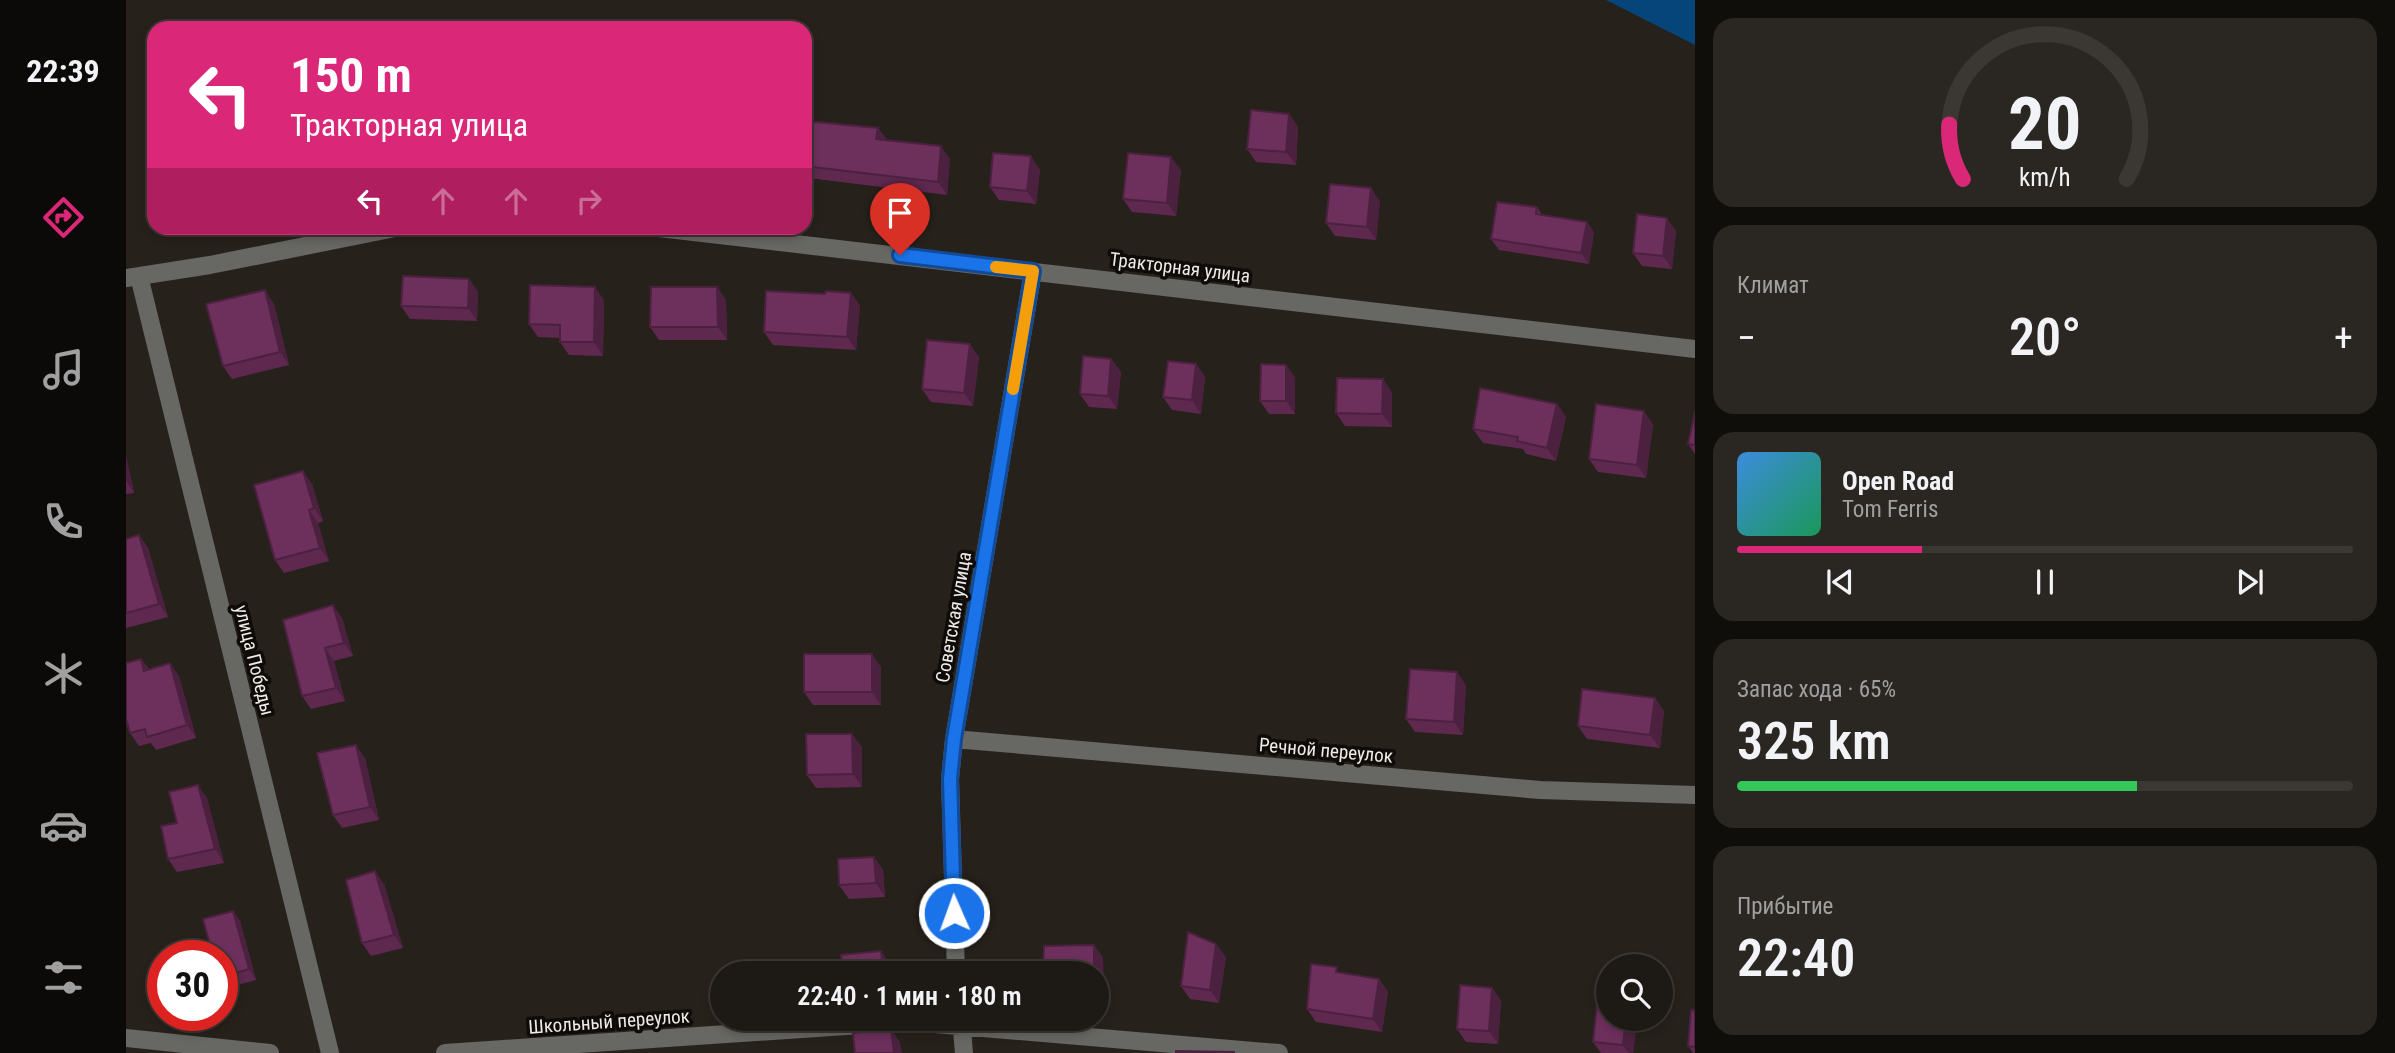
<!DOCTYPE html>
<html lang="ru">
<head>
<meta charset="utf-8">
<style>
	:root { --surface:#1d1914; --page:#2a2622; --text:#f1f3f6; --muted:#a0a0a0; --line:#3b3834; --accent:#db2777 }
	body { margin:0; font-family:"Roboto Condensed",sans-serif; background:var(--page); color:var(--text); height:100vh; display:flex; flex-direction:column; font-size:26px; white-space:nowrap }
	* { box-sizing:border-box; margin:0 }
	p { font-size:23px; color:var(--muted) }
	.icon { flex:none; width:38px; height:38px; fill:none; stroke:currentColor; stroke-width:2; stroke-linecap:round; stroke-linejoin:round }
	.map { position:relative; flex:1; overflow:hidden }
	.drawer { display:flex; flex-direction:column; gap:18px; padding:18px; background:#100e0b; width:700px }
	.drawer>* { flex:none }
	.guide { position:absolute; left:21px; top:21px; width:665px; height:214px; border-radius:21px; box-shadow:0 4px 10px #0003,0 0 0 2px var(--line); background:#db2777; color:#fff; overflow:hidden }
	.buttons { position:absolute; left:1470px; top:954px; display:grid; gap:14px }
	.buttons a { display:grid; place-items:center; width:77px; height:77px; border-radius:50%; background:var(--surface); box-shadow:0 4px 10px #0003,0 0 0 2px var(--line); font-size:35px }
	.speed { position:absolute; left:21px; top:940px; display:flex; gap:14px; font-size:35px; font-weight:700; text-align:center }
	.speed>* { display:grid; place-content:center; width:91px; height:91px; border-radius:50%; background:var(--surface); box-shadow:0 4px 10px #0003,0 0 0 2px var(--line); line-height:1 }
	.speed .limit { border:10px solid #d22; background:#fff; color:#111 }
	.pin { position:absolute; display:grid; place-items:center; width:60px; height:60px; color:#fff; margin:-72px -30px; border-radius:50% 50% 50% 0; rotate:-45deg; box-shadow:0 0 7px #0007 }
	.pin .icon { rotate:45deg }
	.me { position:absolute; width:77px; margin:-38px; rotate:358deg; stroke-linejoin:round; filter:drop-shadow(0 0 5px #0008) }
	.turn { display:flex; align-items:center; gap:24px; height:147px; padding:0 28px; font-size:32px }
	.turn .icon { width:91px; height:91px; stroke-width:2.5 }
	.turn b { display:block; font-size:49px; line-height:60px }
	.lanes { display:flex; align-items:center; height:66px; padding:0 28px; background:#0003; justify-content:center; gap:35px; direction:ltr }
	.lanes .off { opacity:.35 }
	.big { font-size:52px; font-weight:600; line-height:1.1 }
	.drawer .widget { flex:1; display:flex; flex-direction:column; justify-content:center; gap:10px; min-width:0; padding:0 24px; border-radius:21px; background:var(--page) }
	.drawer .dial { align-items:center; gap:0 }
	.dial svg { height:182px; overflow:visible; fill:none; stroke:var(--line); stroke-width:7; stroke-linecap:round; text-anchor:middle }
	.dial text { fill:var(--text); stroke:none }
	.song { display:flex; align-items:center; gap:21px }
	.cover { width:84px; height:84px; border-radius:10px; background:linear-gradient(135deg,hsl(210 70% 55%),hsl(150 70% 35%)) }
	.played { height:7px; border-radius:4px; background:linear-gradient(90deg,var(--accent) 30%,var(--line) 30%) }
	.keys { display:flex; justify-content:space-around; direction:ltr }
	.heat { display:flex; justify-content:space-between; align-items:center; font-size:38px; direction:ltr }
	.charge { height:10px; border-radius:5px; background:linear-gradient(90deg,#34c759 65%,var(--line) 0) }
	.trip { position:absolute; left:584px; top:961px; width:399px; height:70px; border-radius:35px; background:var(--surface); box-shadow:0 4px 10px #0003,0 0 0 2px var(--line); font-weight:600; line-height:70px; text-align:center }
	main { display:flex; flex:1; min-height:0 }
	.tab-bar { display:flex; flex-direction:column; width:126px; justify-content:space-around; align-items:center; background:#0c0a08; color:var(--muted) }
	.tab-bar .icon { width:49px; height:49px }
	.tab-bar .on { color:var(--accent) }
	.tab-bar b { font-size:32px; color:var(--text) }
	.map>svg:first-child { display:block }
	.water { fill:#064579 }
	.lines { fill:none; stroke-linecap:round; stroke-linejoin:round }
	.minor { stroke:#676763; stroke-width:18 }
	.wall { fill:#5e284f }
	.shaded-wall { fill:#4c2140 }
	.building { fill:#6d2f5c; stroke:#4c2140; stroke-width:2 }
	.route-casing { stroke:#114b97; stroke-width:18 }
	.route { stroke:#1a73e8; stroke-width:12 }
	.slow { stroke:#f59e0b; stroke-width:12 }
	.labels { text-anchor:middle; stroke-width:7; stroke-linejoin:round; paint-order:stroke }
	.street-label { font-size:19px; fill:#efebe7; stroke:#0e0b09 }
</style>
</head>
<body>
<main>
<nav class="tab-bar">
<b>22:39</b>
<svg class="icon on" aria-label="directions" viewBox="0 0 24 24"><path d="M12 3l9 9-9 9-9-9zM9 14v-3h6M13 9l2 2-2 2"/></svg>
<svg class="icon" aria-label="music" viewBox="0 0 24 24"><path d="M9 18V5l10-2v13"/><circle cx="6" cy="18" r="3"/><circle cx="16" cy="16" r="3"/></svg>
<svg class="icon" aria-label="phone" viewBox="0 0 24 24"><path d="M5 4h4l2 5-3 2q2 4 5 5l2-3 5 2v4C11 20 4 13 5 4z"/></svg>
<svg class="icon" aria-label="climate" viewBox="0 0 24 24"><path d="M12 3v18M4 7l16 10M4 17L20 7"/></svg>
<svg class="icon" aria-label="car" viewBox="0 0 24 24"><path d="M5 17H2v-5l4-1 3-4h7l3 4 3 1v5h-3M9 17h6M6 11h13"/><circle cx="7" cy="17" r="2"/><circle cx="17" cy="17" r="2"/></svg>
<svg class="icon" aria-label="filters" viewBox="0 0 24 24"><path d="M4 7h16M4 17h16"/><circle cx="9" cy="7" r="2"/><circle cx="15" cy="17" r="2"/></svg>
</nav>
<div class="map">
<svg width="1569" height="1053" viewBox="0 0 1569 1053">
	<rect width="100%" height="100%" fill="#27211b"/>
	<path class="water" d="M1480,0H1569V45Z"/>
	<g class="lines">
		<path class="minor" d="M533,228L1569,349
			M13,276L204,1053
			M0,278L84,265L269,228
			M828,739L1414,790L1569,795
			M830,973L824,779L828,739L907,271
			M835,1018L838,1053
			M0,1038L144,1053
			M319,1053L764,1023H797L1153,1053"/>
	</g>
	<path class="wall" d="M1163,114L1172,127L1170,165L1130,162L1121,149Z
		M679,121L752,128L761,140L824,159L821,195L682,178L679,175Z
		M914,170L910,204L873,200L864,187Z
		M1055,170L1050,216L1006,212L997,199Z
		M1254,201L1250,240L1209,236L1200,223Z
		M1411,207L1416,215L1468,232L1463,264L1373,250L1365,239Z
		M1550,231L1546,269L1516,266L1507,253Z
		M343,279L352,292L351,321L284,319L275,306Z
		M591,287L600,300L601,340H533L524,327Z
		M725,293L734,306L730,350L647,345L638,332L699,294Z
		M478,300L477,356L443,355L434,342V338L412,337L403,324Z
		M148,304L163,365L106,379L97,366Z
		M853,357L847,406L805,402L796,389Z
		M985,359L995,372L991,409L963,407L954,394Z
		M1070,364L1079,377L1075,414L1046,410L1037,397Z
		M1160,365L1169,378V414H1143L1134,401Z
		M1257,379L1266,393V427L1219,426L1210,413Z
		M1431,404L1440,417L1430,461L1400,454L1397,449L1357,443L1347,429Z
		M1569,412V454L1562,444Z
		M1527,424L1520,478L1472,472L1463,459Z
		M0,456L8,493L0,494Z
		M186,484L197,521L192,523L203,561L158,573L149,560Z
		M13,535L22,548L42,617L0,628V539Z
		M216,618L227,656L208,661L219,701L185,709L176,696L157,620Z
		M15,659L23,669L53,676L70,738L30,750L25,743L13,746L4,733Z
		M755,667V705H687L678,692Z
		M1340,685L1337,735L1289,732L1280,719Z
		M1529,698L1538,711L1534,748L1461,739L1452,726Z
		M736,747V787L690,788L681,775Z
		M239,758L253,820L216,828L207,815Z
		M81,798L98,863L51,872L42,859L51,823Z
		M748,857L757,870L759,897L723,899L713,885Z
		M258,884L277,948L245,956L236,943Z
		M107,911L114,921L130,980L100,988L96,983V956Z
		M968,945L977,958L978,1005H971V973Z
		M1100,957L1093,1003L1064,999L1055,986Z
		M1215,973L1253,979L1262,992L1256,1032L1190,1022L1181,1009Z
		M1366,988L1375,1001L1372,1044L1340,1042L1331,1029Z
		M1569,1011V1053H1567L1562,1046Z
		M1511,1021L1507,1053H1475L1467,1042Z"/>
	<path class="shaded-wall" d="M1163,114L1172,127L1170,165L1160,152Z
		M752,128L761,141L750,139Z
		M815,146L824,159L821,195L812,182Z
		M905,156L914,170L910,204L901,191Z
		M1045,157L1055,170L1050,216L1041,203Z
		M1245,188L1254,201L1250,240L1241,227Z
		M1541,218L1550,231L1546,269L1537,256Z
		M1461,222L1468,232L1463,264L1455,253Z
		M343,279L352,292L351,321L342,308Z
		M469,287L478,300L477,356L468,342Z
		M591,287L600,300L601,340L592,327Z
		M139,290L148,304L163,365L154,352Z
		M725,293L734,306L730,350L721,337Z
		M844,344L853,357L847,406L838,393Z
		M985,359L995,372L991,409L982,396Z
		M1070,364L1079,377L1075,414L1066,400Z
		M1160,365L1169,378V414L1160,401Z
		M1257,379L1266,393V427L1256,414Z
		M1431,404L1440,417L1430,461L1421,448Z
		M1518,411L1527,424L1520,478L1511,465Z
		M0,456L8,493L0,481Z
		M177,471L186,484L197,521L188,508Z
		M183,510L192,523L203,561L194,548Z
		M13,535L22,548L42,617L33,604Z
		M207,605L216,618L227,656L218,643Z
		M199,648L208,661L219,701L210,688Z
		M746,654L755,667V705L746,692Z
		M15,659L24,672L18,671Z
		M44,663L53,676L70,738L61,725Z
		M1331,672L1340,685L1337,735L1328,722Z
		M1529,698L1538,711L1534,748L1524,735Z
		M726,734L736,747V787L727,774Z
		M230,745L239,758L253,820L244,807Z
		M72,785L81,798L98,863L89,849Z
		M748,857L757,870L759,897L750,883Z
		M249,871L258,884L277,948L268,935Z
		M107,911L114,921L130,980L123,969Z
		M1090,944L1100,957L1093,1003L1084,990Z
		M968,945L977,958L978,1005L971,995V973H968Z
		M755,951L764,964L765,973H757Z
		M1253,979L1262,992L1256,1032L1247,1019Z
		M1366,988L1375,1001L1372,1044L1363,1031Z
		M1500,1018H1509L1511,1021L1507,1053H1503L1497,1045Z
		M765,1029L774,1042L776,1053H768Z"/>
	<path class="building" d="M1125,110L1163,114L1160,152L1121,149Z
		M679,121L752,128L750,139L815,146L812,182L679,166Z
		M867,153L905,156L901,191L864,187Z
		M1002,153L1045,157L1041,203L997,199Z
		M1204,184L1245,188L1241,227L1200,223Z
		M1371,202L1411,207L1410,214L1461,222L1455,253L1365,239Z
		M1511,214L1541,218L1537,256L1507,253Z
		M277,276L343,279L342,308L275,306Z
		M404,285L469,287L468,342H434V325L403,324Z
		M525,287H591L592,327H524Z
		M139,290L154,352L97,366L80,304Z
		M640,291L699,294L700,291L725,293L721,337L638,332Z
		M801,340L844,344L838,393L796,389Z
		M957,356L985,359L982,396L954,394Z
		M1042,361L1070,364L1066,400L1037,397Z
		M1135,364L1160,365V401H1134Z
		M1211,378L1257,379L1256,414L1210,413Z
		M1354,388L1431,404L1421,448L1391,441L1392,437L1347,429Z
		M1470,404L1518,411L1511,465L1463,459Z
		M1569,412V445L1562,444Z
		M177,471L188,508L183,510L194,548L149,560L128,485Z
		M13,535L33,604L0,613V539Z
		M207,605L218,643L199,648L210,688L176,696L157,620Z
		M678,654H746V692H678Z
		M15,659L18,671L44,663L61,725L21,737L19,729L4,733L0,719V663Z
		M1284,669L1331,672L1328,722L1280,719Z
		M1456,689L1529,698L1524,735L1452,726Z
		M680,734H726L727,774L681,775Z
		M230,745L244,807L207,815L191,753Z
		M72,785L89,849L42,859L35,826L51,823L43,792Z
		M748,857L750,883L713,885L712,859Z
		M249,871L268,935L236,943L220,880Z
		M107,911L123,969L96,977V956H87L77,919Z
		M1062,932L1090,944L1084,990L1055,986Z
		M968,945V973H917L918,946Z
		M755,951L757,973H717L715,955Z
		M1185,964L1211,967L1210,972L1253,979L1247,1019L1181,1009Z
		M1334,985L1366,988L1363,1031L1331,1029Z
		M1471,1004L1482,1005V1018H1500L1497,1045L1467,1042Z
		M1565,1010L1569,1011V1047L1562,1046Z
		M765,1029L768,1053H729L727,1033Z
		M1050,1051L1108,1052V1053H1050Z"/>
	<g class="lines">
		<g class="route-casing">
			<path id="route" d="M774,255L907,271L828,739L824,779L828,913"/>
		</g>
		<use href="#route" class="route"/>
		<path class="slow" d="M870,267L907,271L887,389"/>
	</g>
	<g class="labels">
		<g class="street-label">
			<text transform="translate(1054 267) rotate(7)" y="7">Тракторная улица</text>
			<text transform="translate(827 617) rotate(-80)" y="7">Советская улица</text>
			<text transform="translate(129 660) rotate(76)" y="7">улица Победы</text>
			<text transform="translate(1200 750) rotate(5)" y="7">Речной переулок</text>
			<text transform="translate(483 1021) rotate(-4)" y="7">Школьный переулок</text>
		</g>
	</g>
</svg>
<div class="buttons">
<a><svg class="icon" aria-label="search" viewBox="0 0 24 24"><circle cx="10" cy="10" r="6"/><path d="M15 15l6 6"/></svg></a>
</div>
<div class="speed"><div class="limit">30</div></div>
<div class="pin" style="left:774px;top:255px;background:#d93025"><svg class="icon" aria-label="arrive" viewBox="0 0 24 24"><path d="M6 21V4h12l-3 4 3 4H6"/></svg></div>
<svg class="me" style="left:828px;top:913px" viewBox="-20 -20 40 40"><circle r="17" fill="#1a73e8" stroke="#fff" stroke-width="3"/><path d="M0-11L8 9 0 5-8 9z" fill="#fff"/></svg>
<div class="trip">22:40 · 1 мин · 180 m</div>
<div class="guide">
<div class="turn"><svg class="icon" aria-label="left" viewBox="0 0 24 24"><path d="M17 20v-9H6M10 6l-5 5 5 5"/></svg><div><b>150 m</b>Тракторная улица</div></div>
<div class="lanes"><svg class="icon" aria-label="left" viewBox="0 0 24 24"><path d="M17 20v-9H6M10 6l-5 5 5 5"/></svg><svg class="icon off" aria-label="ahead" viewBox="0 0 24 24"><path d="M12 20V5M6 11l6-6 6 6"/></svg><svg class="icon off" aria-label="ahead" viewBox="0 0 24 24"><path d="M12 20V5M6 11l6-6 6 6"/></svg><svg class="icon off" aria-label="right" viewBox="0 0 24 24"><path d="M7 20v-9h11M14 6l5 5-5 5"/></svg></div>
</div>
</div>
<section class="drawer">
<div class="widget dial"><svg viewBox="0 0 100 80">
<path d="M14 69A42 42 0 1 1 86 69"/>
<path d="M14 69A42 42 0 0 1 8 45" stroke="#db2777"/>
<text x="50" y="56" font-size="32" font-weight="700">20</text>
<text x="50" y="72" font-size="11">km/h</text>
</svg></div>
<div class="widget"><p>Климат</p>
<div class="heat"><a>−</a><b class="big">20°</b><a>+</a></div>
</div>
<div class="widget">
<div class="song"><i class="cover"></i><div><b>Open Road</b><p>Tom Ferris</p></div></div>
<div class="played"></div>
<div class="keys"><svg class="icon" aria-label="previous" viewBox="0 0 24 24"><path d="M18 5L8 12l10 7zM5 5v14"/></svg><svg class="icon" aria-label="pause" viewBox="0 0 24 24"><path d="M8 5v14M16 5v14"/></svg><svg class="icon" aria-label="next" viewBox="0 0 24 24"><path d="M6 5l10 7-10 7zM19 5v14"/></svg></div>
</div>
<div class="widget"><p>Запас хода · 65%</p><b class="big">325 km</b><div class="charge"></div></div>
<div class="widget"><p>Прибытие</p><b class="big">22:40</b></div>
</section>
</main>
</body>
</html>
